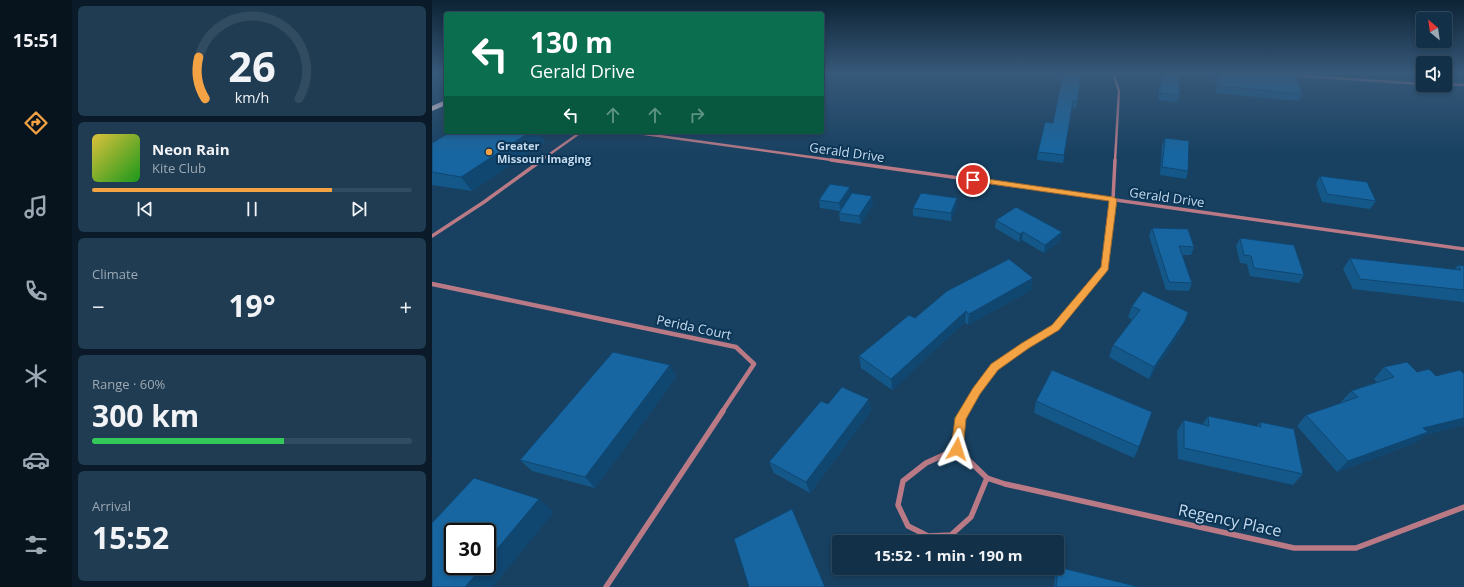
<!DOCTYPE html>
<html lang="en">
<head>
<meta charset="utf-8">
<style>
	:root { --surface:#123048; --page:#1f3c52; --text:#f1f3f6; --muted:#9ca9b4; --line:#314b60; --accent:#f4a344 }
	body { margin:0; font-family:"Open Sans",sans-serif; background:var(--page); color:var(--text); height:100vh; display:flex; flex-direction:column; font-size:15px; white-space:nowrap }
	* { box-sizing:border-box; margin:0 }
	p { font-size:13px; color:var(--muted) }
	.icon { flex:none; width:22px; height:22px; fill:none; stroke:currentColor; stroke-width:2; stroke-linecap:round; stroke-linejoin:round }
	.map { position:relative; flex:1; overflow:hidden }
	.sheet { display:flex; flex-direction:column; gap:6px; padding:6px; background:#0a1a28; width:360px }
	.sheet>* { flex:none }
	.guide { position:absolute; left:12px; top:12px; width:380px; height:122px; border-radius:4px; box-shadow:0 2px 6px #0003,0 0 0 1px var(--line); background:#0b6e4f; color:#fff; overflow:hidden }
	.needle { width:26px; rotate:331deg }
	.fabs { position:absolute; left:984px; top:12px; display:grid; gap:8px }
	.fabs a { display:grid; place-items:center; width:36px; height:36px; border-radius:4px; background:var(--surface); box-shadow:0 2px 6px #0003,0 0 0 1px var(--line); font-size:20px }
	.speed { position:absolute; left:12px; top:523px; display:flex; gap:8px; font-size:20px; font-weight:700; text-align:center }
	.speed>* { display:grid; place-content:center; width:52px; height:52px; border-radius:50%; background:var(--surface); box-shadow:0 2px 6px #0003,0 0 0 1px var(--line); line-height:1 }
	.speed .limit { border:2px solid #111; border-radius:6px; background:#fff; color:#111 }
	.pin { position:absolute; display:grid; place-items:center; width:34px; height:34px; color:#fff; margin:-17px; border:2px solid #fff; border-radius:50%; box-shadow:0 1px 4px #0007 }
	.me { position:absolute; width:44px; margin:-22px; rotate:6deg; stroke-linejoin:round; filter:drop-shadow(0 0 3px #0008) }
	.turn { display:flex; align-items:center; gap:14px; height:84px; padding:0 20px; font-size:18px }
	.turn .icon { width:52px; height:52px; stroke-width:2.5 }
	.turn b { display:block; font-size:28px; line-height:34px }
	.lanes { display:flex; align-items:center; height:38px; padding:0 20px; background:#0003; justify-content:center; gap:20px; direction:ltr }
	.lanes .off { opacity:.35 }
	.big { font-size:30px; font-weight:700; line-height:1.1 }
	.sheet .widget { flex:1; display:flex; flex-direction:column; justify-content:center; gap:6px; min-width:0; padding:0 14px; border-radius:6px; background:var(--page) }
	.sheet .dial { align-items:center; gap:0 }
	.dial svg { height:104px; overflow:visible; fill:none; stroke:var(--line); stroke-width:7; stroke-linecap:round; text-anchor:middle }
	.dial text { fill:var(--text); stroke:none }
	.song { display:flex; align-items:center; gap:12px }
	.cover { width:48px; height:48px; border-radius:6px; background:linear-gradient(135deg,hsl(50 70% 55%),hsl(120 70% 35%)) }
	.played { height:4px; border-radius:2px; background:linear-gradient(90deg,var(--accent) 75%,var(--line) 75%) }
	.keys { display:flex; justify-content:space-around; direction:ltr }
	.heat { display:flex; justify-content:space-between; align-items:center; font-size:22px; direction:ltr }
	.charge { height:6px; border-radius:3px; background:linear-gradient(90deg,#34c759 60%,var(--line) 0) }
	.trip { position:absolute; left:400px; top:535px; width:232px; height:40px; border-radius:4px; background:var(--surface); box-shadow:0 2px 6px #0003,0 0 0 1px var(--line); font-weight:700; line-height:40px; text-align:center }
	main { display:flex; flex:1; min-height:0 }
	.tab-bar { display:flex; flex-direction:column; width:72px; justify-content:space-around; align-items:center; background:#07131d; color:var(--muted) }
	.tab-bar .icon { width:28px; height:28px }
	.tab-bar .active { color:var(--accent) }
	.tab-bar b { font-size:18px; color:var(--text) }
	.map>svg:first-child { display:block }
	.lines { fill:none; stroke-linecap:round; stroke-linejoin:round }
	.street-far3 { stroke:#b97a86; stroke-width:2.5 }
	.street-far2 { stroke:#b97a86; stroke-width:3.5 }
	.street-far1 { stroke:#b97a86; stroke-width:4.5 }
	.street { stroke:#b97a86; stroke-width:5.5 }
	.primary { fill:#f3d8dc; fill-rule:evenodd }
	.wall { fill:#14588a }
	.shaded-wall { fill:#104771 }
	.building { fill:#1766a1; stroke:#104771 }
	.route { fill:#f4a344; stroke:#9f6a2c }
	.poi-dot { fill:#f4a344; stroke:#0c3555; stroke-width:1.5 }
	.labels { text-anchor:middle; stroke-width:4; stroke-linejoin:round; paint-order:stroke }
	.far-poi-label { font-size:11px; font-weight:bold; fill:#c5dbef; stroke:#0c3555; text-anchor:start }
	.street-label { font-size:13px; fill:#c5dbef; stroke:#0c3555 }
	.near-street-label { font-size:16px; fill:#c5dbef; stroke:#0c3555 }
</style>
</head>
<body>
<main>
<nav class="tab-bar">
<b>15:51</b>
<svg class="icon active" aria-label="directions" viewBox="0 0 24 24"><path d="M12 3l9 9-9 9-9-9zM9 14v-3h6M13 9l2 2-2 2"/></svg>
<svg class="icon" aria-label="music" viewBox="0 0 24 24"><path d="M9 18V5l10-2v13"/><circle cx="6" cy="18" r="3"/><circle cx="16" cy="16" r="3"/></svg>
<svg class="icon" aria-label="phone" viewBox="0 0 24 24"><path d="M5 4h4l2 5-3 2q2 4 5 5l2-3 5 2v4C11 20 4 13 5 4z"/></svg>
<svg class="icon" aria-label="climate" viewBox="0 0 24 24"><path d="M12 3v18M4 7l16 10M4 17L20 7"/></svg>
<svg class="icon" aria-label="car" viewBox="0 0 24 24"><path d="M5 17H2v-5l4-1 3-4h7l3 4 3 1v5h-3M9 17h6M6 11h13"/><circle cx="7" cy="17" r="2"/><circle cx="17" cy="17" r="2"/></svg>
<svg class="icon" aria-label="filters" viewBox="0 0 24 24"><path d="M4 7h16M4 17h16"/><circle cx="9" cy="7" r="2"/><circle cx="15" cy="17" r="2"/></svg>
</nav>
<section class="sheet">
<div class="widget dial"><svg viewBox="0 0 100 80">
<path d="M14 69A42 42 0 1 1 86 69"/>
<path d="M14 69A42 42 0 0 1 9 37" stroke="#f4a344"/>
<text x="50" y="56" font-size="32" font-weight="700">26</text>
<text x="50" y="72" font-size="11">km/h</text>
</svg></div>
<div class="widget">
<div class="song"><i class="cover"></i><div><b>Neon Rain</b><p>Kite Club</p></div></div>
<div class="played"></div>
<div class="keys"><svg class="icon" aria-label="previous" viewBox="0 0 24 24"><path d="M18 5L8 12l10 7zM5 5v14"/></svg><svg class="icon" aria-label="pause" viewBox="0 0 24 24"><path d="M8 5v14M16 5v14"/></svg><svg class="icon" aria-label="next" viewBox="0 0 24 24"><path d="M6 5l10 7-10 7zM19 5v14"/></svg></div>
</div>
<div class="widget"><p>Climate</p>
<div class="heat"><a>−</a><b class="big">19°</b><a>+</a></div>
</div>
<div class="widget"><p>Range · 60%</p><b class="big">300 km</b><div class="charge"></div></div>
<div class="widget"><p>Arrival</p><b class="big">15:52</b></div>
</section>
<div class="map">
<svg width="1032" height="587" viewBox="0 0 1032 587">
	<rect width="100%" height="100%" fill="#184060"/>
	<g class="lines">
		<path class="street-far3" d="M681,73L687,91L683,161
			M858,75L991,84
			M1013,84L1032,85
			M198,132L407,161
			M108,161L149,132"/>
		<path class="street-far2" d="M399,160L1032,249
			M0,236L52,202L110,160
			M670,272L673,268L681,199L683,160"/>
		<path class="street-far1" d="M0,284L304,347L322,364L290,412
			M532,412L563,367L624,327L670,271"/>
		<path class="street" d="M533,411L528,418L525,449L555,478L573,484L862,548H924L1032,507
			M525,449L494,463L471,481L466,505L476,526L496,536L519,535L539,517L555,478
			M174,587L291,411"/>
		<path class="primary" d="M14,100V105L0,111V106Z"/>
	</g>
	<path class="wall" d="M622,73H646L649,77L644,109L640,108L631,163L605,160L606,152L621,123L629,85Z
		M777,73H862L870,94L867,101L784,93V82H779Z
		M730,74L747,95L745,102L726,100L728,81Z
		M733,138L756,171L754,179L728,175L730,145Z
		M113,142L40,191L0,185V143Z
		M888,176L944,201L938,209L890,202L884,184Z
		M419,195L412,205L441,204L429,224L408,221L407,213L408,211L388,208L387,200Z
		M525,198V206L519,221L481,216V208Z
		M564,220L629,240L612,253L590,240L587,242L563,228Z
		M720,228L762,247L759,255H750L760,283L757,291L734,290L717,236Z
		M808,238L872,275L867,283L818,276L815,264L808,263L804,246Z
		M918,258L1022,270L1026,265L1032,266V304L1031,302L921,289L911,269Z
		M599,290L536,325L533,322L460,390L429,368L427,356L483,318Z
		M711,291L748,332L717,379L677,357L681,345L700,320L696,317L700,306Z
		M952,367L985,372L1004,376L1032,374V425L993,435L983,443L905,472L865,426L874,415L910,403L909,402L919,391L945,382L942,379Z
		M245,376L163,488L100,471L88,460Z
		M437,399L439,411L378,493L342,473L337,462L396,404Z
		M604,401L707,447L702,458L602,413Z
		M776,416L825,426L828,422L871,474L861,485L746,459L745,431L752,420L771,424Z
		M626,567L707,587H622L623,576Z"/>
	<path class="shaded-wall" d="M98,132H107L113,142L40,191L29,177Z
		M418,187L419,195L409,211L407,203Z
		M440,196L441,204L429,224L427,216Z
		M525,198V206L519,221V213Z
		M591,232L590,240L587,242L588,234Z
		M630,232L629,240L612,253L613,245Z
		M601,278L599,290L536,325L537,314Z
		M534,311L533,322L460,390L459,379Z
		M753,321L748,332L717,379L722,367Z
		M238,365L245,376L163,488L153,477Z
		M437,399L439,411L378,493L374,482Z
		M1032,418V425L993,435L983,443L905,472L916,461L991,428Z
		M107,499L122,512L61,587H33L51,566H55V561Z"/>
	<path class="building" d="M627,73H646L649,77L645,101H641L632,155L606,152L613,122L621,123L630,78Z
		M780,73H862L870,94L787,86V75H781Z
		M730,74L748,76L747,95L728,93Z
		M19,132H98L29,177L0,172V143Z
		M733,138L757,141L756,171L730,167Z
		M888,176L935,182L944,201L895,194Z
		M398,184L418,187L407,203L387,200Z
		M420,193L440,196L427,216L407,213Z
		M489,193L525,198L519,213L481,208Z
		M584,207L630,232L613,245L591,232L588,234L564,220Z
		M720,228L756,229L762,247L747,246L760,283L737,282Z
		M808,238L862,245L872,275L822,268L819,256L812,255Z
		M918,258L1029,270L1026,265L1032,266V290L928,279Z
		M577,259L601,278L537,314L534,311L459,379L427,356L477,315L483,318L515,291Z
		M711,291L756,312L753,321L722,367L681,345L708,310L700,306Z
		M181,352L238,365L153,477L88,460Z
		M975,362L985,372L997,369L1004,376L1028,370L1032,374V418L991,428L996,432L916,461L874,415L926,397L919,391L962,377L952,367Z
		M620,370L720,412L707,447L604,401Z
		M410,387L437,399L374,482L337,462L389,401L396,404Z
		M776,416L829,427L828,422L862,429L871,474L752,448V420L777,426Z
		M42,478L107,499L55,561V532H21V566H51L33,587H0V523Z
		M360,509L393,587H317L302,539Z
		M626,567L707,587H624Z"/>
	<linearGradient id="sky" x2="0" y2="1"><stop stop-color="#0d2335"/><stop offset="0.47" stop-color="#37597a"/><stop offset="1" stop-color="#37597a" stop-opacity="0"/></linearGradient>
	<rect width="1032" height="155" fill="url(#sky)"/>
	<path class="route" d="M541,177L681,197L685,199L676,270L627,330L597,348L566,370L548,394L534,419L531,449L529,453L525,454L521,453L519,449L523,418L541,388L559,364L590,343L620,325L669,267L677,201L538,181L537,180Z"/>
	<circle class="poi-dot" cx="57" cy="152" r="4"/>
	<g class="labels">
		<g class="far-poi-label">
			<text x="65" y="150">Greater<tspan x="65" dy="13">Missouri Imaging</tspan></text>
		</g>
		<g class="street-label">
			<text transform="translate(415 152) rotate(8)" y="5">Gerald Drive</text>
			<text transform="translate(735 197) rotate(8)" y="5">Gerald Drive</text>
			<text transform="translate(262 327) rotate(12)" y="5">Perida Court</text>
		</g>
		<g class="near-street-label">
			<text transform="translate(798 520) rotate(12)" y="6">Regency Place</text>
		</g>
	</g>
</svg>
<div class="fabs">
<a><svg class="needle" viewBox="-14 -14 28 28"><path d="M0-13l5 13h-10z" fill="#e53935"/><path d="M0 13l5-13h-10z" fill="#9ca9b4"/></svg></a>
<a><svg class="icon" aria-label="sound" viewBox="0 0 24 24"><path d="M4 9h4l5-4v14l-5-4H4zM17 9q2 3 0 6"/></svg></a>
</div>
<div class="speed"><div class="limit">30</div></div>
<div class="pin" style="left:541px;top:180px;background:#d93025"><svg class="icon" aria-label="arrive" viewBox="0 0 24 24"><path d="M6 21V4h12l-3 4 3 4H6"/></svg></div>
<svg class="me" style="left:525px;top:449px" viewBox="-20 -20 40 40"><path d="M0-17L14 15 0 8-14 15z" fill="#f4a344" stroke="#fff" stroke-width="4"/></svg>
<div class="trip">15:52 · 1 min · 190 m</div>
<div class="guide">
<div class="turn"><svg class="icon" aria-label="left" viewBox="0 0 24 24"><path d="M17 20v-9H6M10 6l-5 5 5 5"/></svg><div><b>130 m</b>Gerald Drive</div></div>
<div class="lanes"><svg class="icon" aria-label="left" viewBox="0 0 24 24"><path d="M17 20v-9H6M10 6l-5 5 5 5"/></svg><svg class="icon off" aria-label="ahead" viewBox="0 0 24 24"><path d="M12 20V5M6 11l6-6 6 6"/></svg><svg class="icon off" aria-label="ahead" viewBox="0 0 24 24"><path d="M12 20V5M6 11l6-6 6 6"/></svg><svg class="icon off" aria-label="right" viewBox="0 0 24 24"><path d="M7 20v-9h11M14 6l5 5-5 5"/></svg></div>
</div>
</div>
</main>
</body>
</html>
